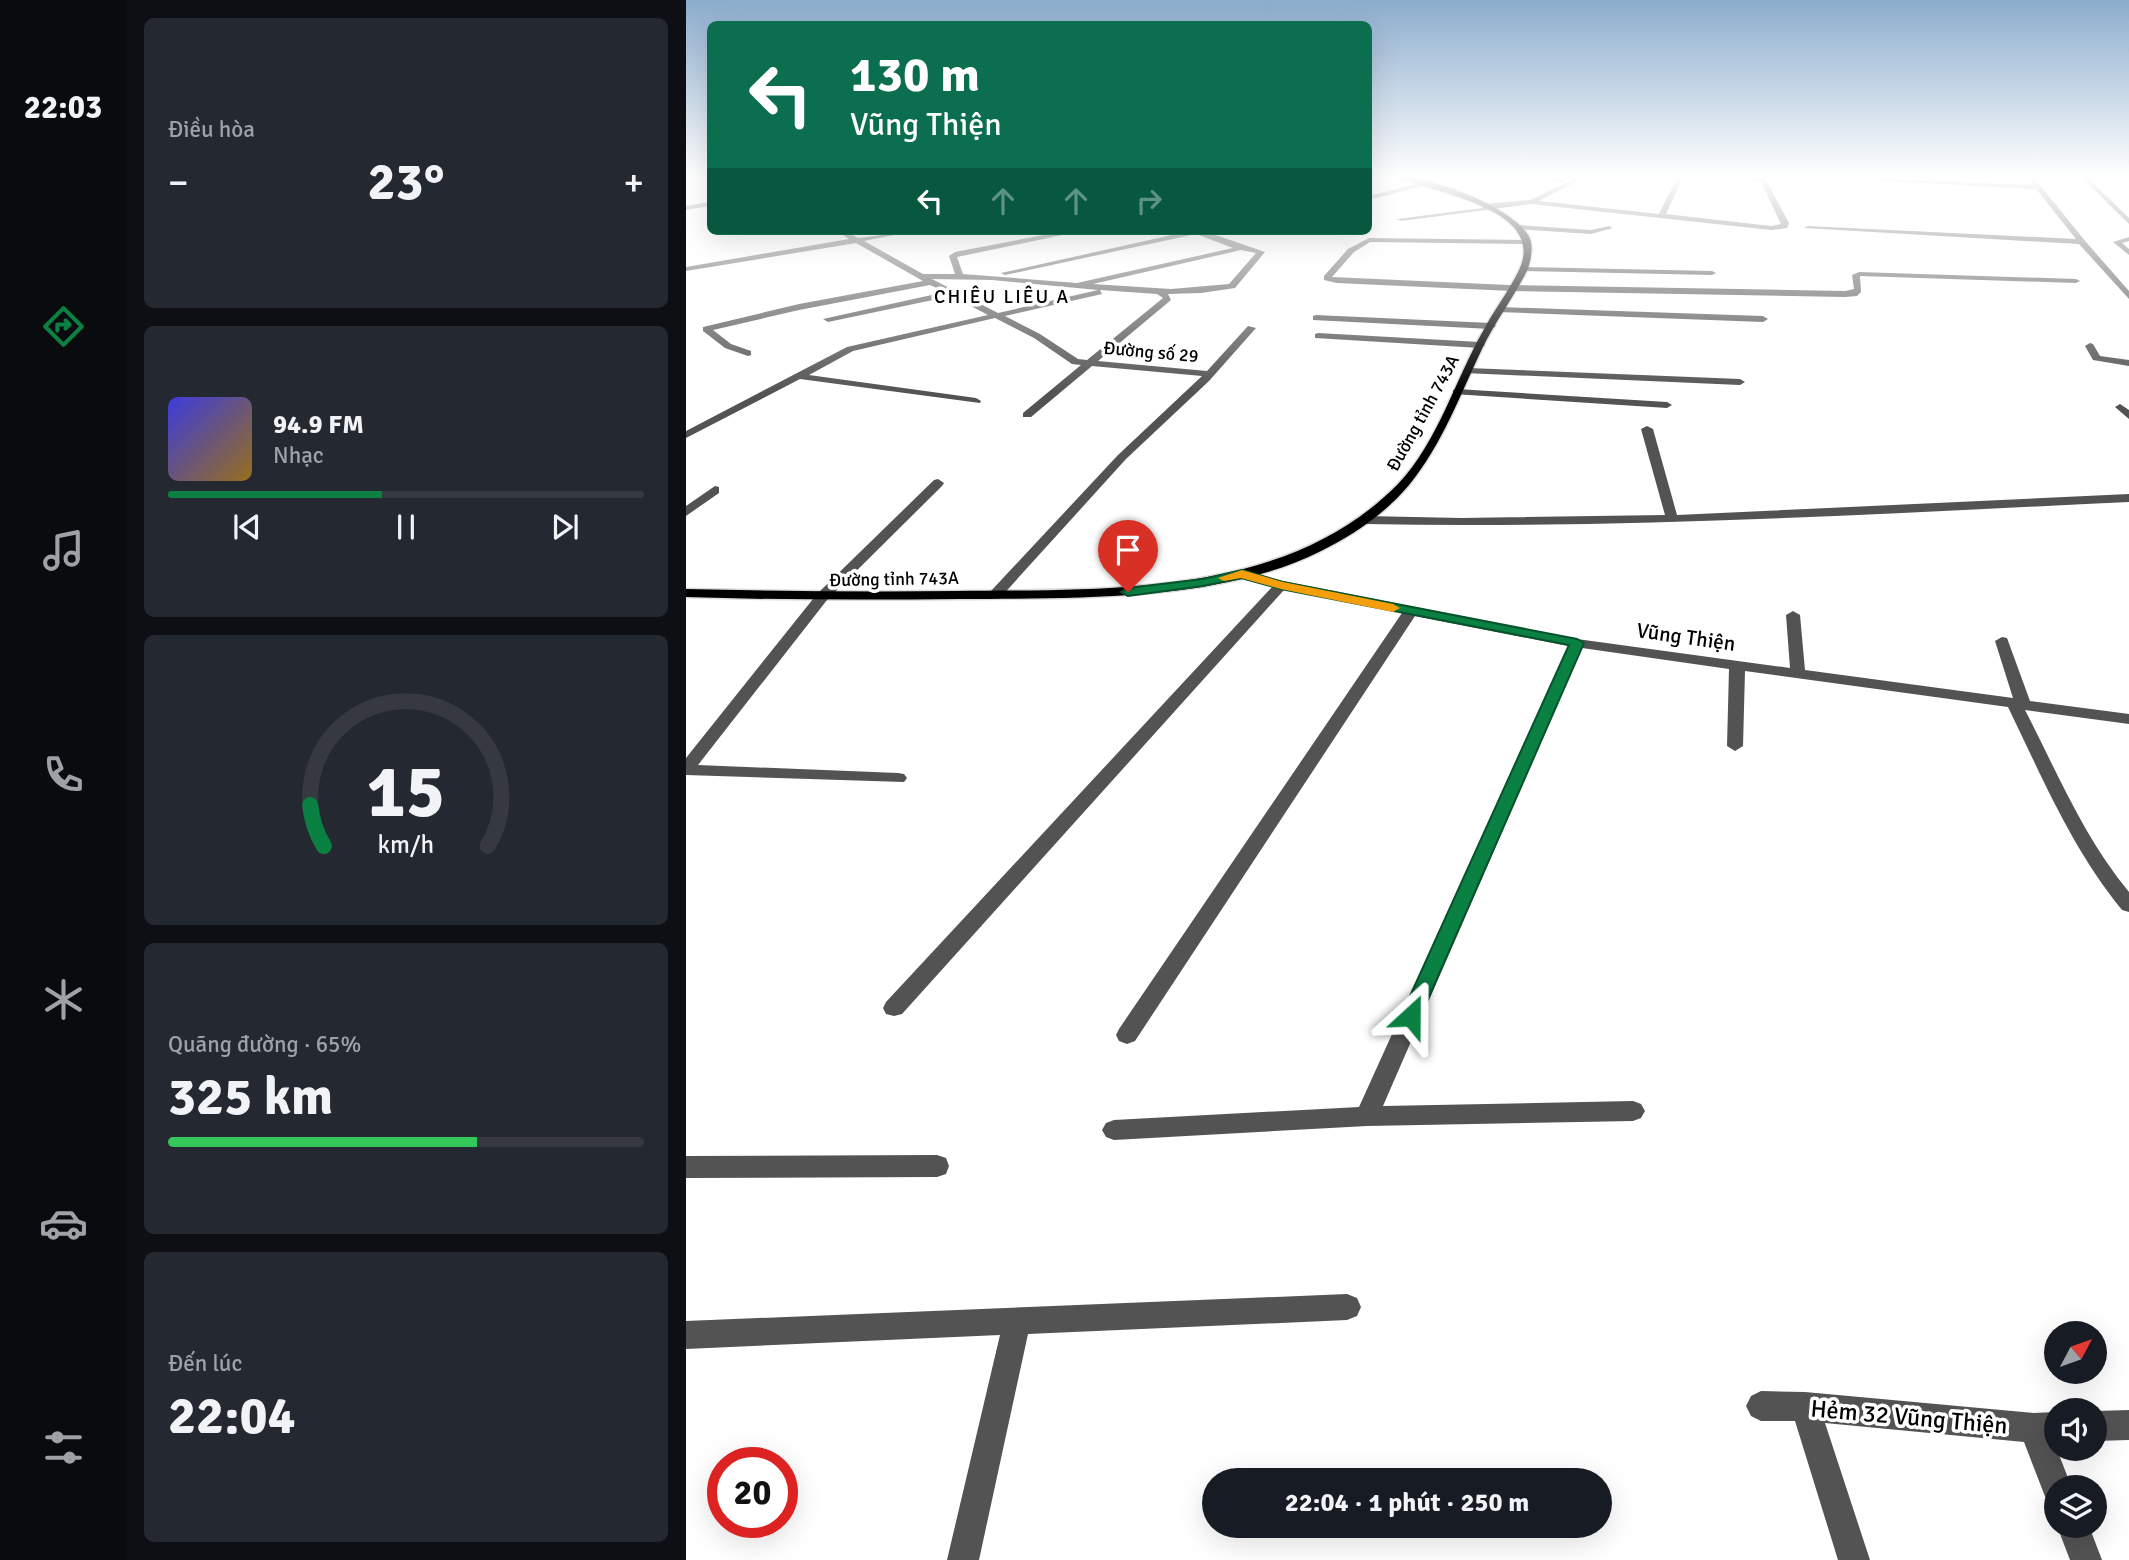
<!DOCTYPE html>
<html lang="vi">
<head>
<meta charset="utf-8">
<style>
	:root { --surface:#171b24; --page:#242831; --text:#f1f3f6; --muted:#9ea1a6; --line:#363941; --accent:#0b8043 }
	body { margin:0; font-family:Signika,sans-serif; background:var(--page); color:var(--text); height:100vh; display:flex; flex-direction:column; font-size:26px; white-space:nowrap }
	* { box-sizing:border-box; margin:0 }
	p { font-size:23px; color:var(--muted) }
	.icon { flex:none; width:38px; height:38px; fill:none; stroke:currentColor; stroke-width:2; stroke-linecap:round; stroke-linejoin:round }
	.map { position:relative; flex:1; overflow:hidden }
	.drawer { display:flex; flex-direction:column; gap:18px; padding:18px; background:#0d0f14; width:560px }
	.drawer>* { flex:none }
	.guide { position:absolute; left:21px; top:21px; width:665px; height:214px; border-radius:10px; box-shadow:0 7px 28px #0002; background:#0b6e4f; color:#fff; overflow:hidden }
	.needle { width:46px; rotate:49deg }
	.tools { position:absolute; left:1358px; top:1321px; display:grid; gap:14px }
	.tools a { display:grid; place-items:center; width:63px; height:63px; border-radius:50%; background:var(--surface); box-shadow:0 7px 28px #0002; font-size:35px }
	.speed { position:absolute; left:21px; top:1447px; display:flex; gap:14px; font-size:35px; font-weight:700; text-align:center }
	.speed>* { display:grid; place-content:center; width:91px; height:91px; border-radius:50%; background:var(--surface); box-shadow:0 7px 28px #0002; line-height:1 }
	.speed .limit { border:10px solid #d22; background:#fff; color:#111 }
	.pin { position:absolute; display:grid; place-items:center; width:60px; height:60px; color:#fff; margin:-72px -30px; border-radius:50% 50% 50% 0; rotate:-45deg; box-shadow:0 0 7px #0007 }
	.pin .icon { rotate:45deg }
	.me { position:absolute; width:77px; margin:-38px; rotate:24deg; stroke-linejoin:round; filter:drop-shadow(0 0 5px #0008) }
	.turn { display:flex; align-items:center; gap:24px; height:147px; padding:0 28px; font-size:32px }
	.turn .icon { width:91px; height:91px; stroke-width:2.5 }
	.turn b { display:block; font-size:49px; line-height:60px }
	.lanes { display:flex; align-items:center; height:66px; padding:0 28px; background:#0003; justify-content:center; gap:35px; direction:ltr }
	.lanes .off { opacity:.35 }
	.big { font-size:52px; font-weight:800; line-height:1.1 }
	.drawer .tile { flex:1; display:flex; flex-direction:column; justify-content:center; gap:10px; min-width:0; padding:0 24px; border-radius:10px; background:var(--page) }
	.drawer .dial { align-items:center; gap:0 }
	.dial svg { height:182px; overflow:visible; fill:none; stroke:var(--line); stroke-width:7; stroke-linecap:round; text-anchor:middle }
	.dial text { fill:var(--text); stroke:none }
	.song { display:flex; align-items:center; gap:21px }
	.cover { width:84px; height:84px; border-radius:10px; background:linear-gradient(135deg,hsl(240 70% 55%),hsl(40 70% 35%)) }
	.played { height:7px; border-radius:4px; background:linear-gradient(90deg,var(--accent) 45%,var(--line) 45%) }
	.keys { display:flex; justify-content:space-around; direction:ltr }
	.heat { display:flex; justify-content:space-between; align-items:center; font-size:38px; direction:ltr }
	.charge { height:10px; border-radius:5px; background:linear-gradient(90deg,#34c759 65%,var(--line) 0) }
	.trip { position:absolute; left:516px; top:1468px; width:410px; height:70px; border-radius:35px; background:var(--surface); box-shadow:0 7px 28px #0002; font-weight:800; line-height:70px; text-align:center }
	main { display:flex; flex:1; min-height:0 }
	.tab-bar { display:flex; flex-direction:column; width:126px; justify-content:space-around; align-items:center; background:#090b0e; color:var(--muted) }
	.tab-bar .icon { width:49px; height:49px }
	.tab-bar .active { color:var(--accent) }
	.tab-bar b { font-size:32px; color:var(--text) }
	.map>svg:first-child { display:block }
	.lines { fill:none; stroke-linecap:round; stroke-linejoin:round }
	.major-casing { stroke:#dbdbdb; stroke-width:3 }
	.minor { fill:#535353; fill-rule:evenodd }
	.major { fill:#000; fill-rule:evenodd }
	.route { fill:#0b8043; stroke:#07532c; stroke-width:2 }
	.slow { fill:#f59e0b }
	.labels { text-anchor:middle; stroke-width:7; stroke-linejoin:round; paint-order:stroke }
	.far-street-label { font-size:18px; fill:#000; stroke:#fff }
	.far-neighbourhood-label { font-size:19px; letter-spacing:2px; fill:#000; stroke:#fff }
	.street-label { font-size:21px; fill:#000; stroke:#fff }
	.near-street-label { font-size:24px; fill:#000; stroke:#fff }
</style>
</head>
<body>
<main>
<nav class="tab-bar">
<b>22:03</b>
<svg class="icon active" aria-label="directions" viewBox="0 0 24 24"><path d="M12 3l9 9-9 9-9-9zM9 14v-3h6M13 9l2 2-2 2"/></svg>
<svg class="icon" aria-label="music" viewBox="0 0 24 24"><path d="M9 18V5l10-2v13"/><circle cx="6" cy="18" r="3"/><circle cx="16" cy="16" r="3"/></svg>
<svg class="icon" aria-label="phone" viewBox="0 0 24 24"><path d="M5 4h4l2 5-3 2q2 4 5 5l2-3 5 2v4C11 20 4 13 5 4z"/></svg>
<svg class="icon" aria-label="climate" viewBox="0 0 24 24"><path d="M12 3v18M4 7l16 10M4 17L20 7"/></svg>
<svg class="icon" aria-label="car" viewBox="0 0 24 24"><path d="M5 17H2v-5l4-1 3-4h7l3 4 3 1v5h-3M9 17h6M6 11h13"/><circle cx="7" cy="17" r="2"/><circle cx="17" cy="17" r="2"/></svg>
<svg class="icon" aria-label="filters" viewBox="0 0 24 24"><path d="M4 7h16M4 17h16"/><circle cx="9" cy="7" r="2"/><circle cx="15" cy="17" r="2"/></svg>
</nav>
<section class="drawer">
<div class="tile"><p>Điều hòa</p>
<div class="heat"><a>−</a><b class="big">23°</b><a>+</a></div>
</div>
<div class="tile">
<div class="song"><i class="cover"></i><div><b>94.9 FM</b><p>Nhạc</p></div></div>
<div class="played"></div>
<div class="keys"><svg class="icon" aria-label="previous" viewBox="0 0 24 24"><path d="M18 5L8 12l10 7zM5 5v14"/></svg><svg class="icon" aria-label="pause" viewBox="0 0 24 24"><path d="M8 5v14M16 5v14"/></svg><svg class="icon" aria-label="next" viewBox="0 0 24 24"><path d="M6 5l10 7-10 7zM19 5v14"/></svg></div>
</div>
<div class="tile dial"><svg viewBox="0 0 100 80">
<path d="M14 69A42 42 0 1 1 86 69"/>
<path d="M14 69A42 42 0 0 1 8 51" stroke="#0b8043"/>
<text x="50" y="56" font-size="32" font-weight="700">15</text>
<text x="50" y="72" font-size="11">km/h</text>
</svg></div>
<div class="tile"><p>Quãng đường · 65%</p><b class="big">325 km</b><div class="charge"></div></div>
<div class="tile"><p>Đến lúc</p><b class="big">22:04</b></div>
</section>
<div class="map">
<svg width="1443" height="1560" viewBox="0 0 1443 1560">
	<rect width="100%" height="100%" fill="#fff"/>
	<g class="lines">
		<g class="major-casing">
			<path id="major" d="M705,175C736,174 837,208 845,242C847,251 844,264 841,271C827,298 809,322 796,349C774,395 756,445 723,485C699,514 666,536 633,552C533,602 384,598 274,599C183,600 91,600 0,597V589C90,591 180,592 269,591C418,589 599,599 712,484C752,442 769,380 797,331C808,310 823,291 833,270C863,206 739,192 705,175Z"/>
		</g>
		<path class="minor" d="M850,175H859L879,181L876,183Z
			M896,175H903L853,201L973,214L992,175H998L980,214L1085,226L1095,224L1075,182L1046,175H1068L1080,180L1103,223L1101,228L1085,230L845,204L715,221L711,219L797,208L796,206L799,204L844,200Z
			M1089,175L1347,185L1344,180L1349,179L1400,242L1443,291V299L1393,244L1118,228L1122,226L1390,239L1350,189Z
			M1393,175H1399L1443,218V224Z
			M739,182L741,185L682,200V196Z
			M24,202V206L0,210V206Z
			M832,225L905,230L923,226L927,228L905,234L829,229Z
			M151,231H160L172,238L228,231L178,241L237,274H269L263,256L269,252L379,231H395L271,257L277,274L391,283L547,248L510,234L319,275L315,273L504,231H518L579,252L549,288L515,293L482,294L485,300L412,361L521,371L562,326L570,328L523,381L440,459L314,598H304V592L432,455L516,376L406,366L345,417H337V413L395,365L386,364L348,338L309,318L167,351L123,375L290,398L295,401L294,403L114,379L0,438V431L161,347L302,315L266,296L142,322L137,319L259,292L244,285L113,310L27,330L45,344L65,351V355L62,356L39,348L17,331V327L113,304L237,281L170,243L0,271V267L163,239ZM555,250L570,253L543,284L485,289L407,284ZM246,279L306,280L412,290L312,313ZM414,290L471,294L477,298L401,360L392,359L354,334L319,316L416,294Z
			M1443,237V241L1436,243L1443,249V255L1427,242Z
			M683,238L841,240L845,242L841,244L684,242L668,252L646,277L823,285L1159,291L1168,289L1166,275L1173,272L1390,279L1394,281L1390,283L1174,276L1175,292L1171,296L1159,297L826,291L651,283L638,280V276L662,249Z
			M838,267L1026,271L1030,273L1026,275L835,271Z
			M814,307L1077,316L1082,319L1077,322L811,312L810,310Z
			M630,315L805,323L810,326L805,329L627,320V316Z
			M632,333L794,342L799,345L794,348L629,338V334Z
			M1404,343L1407,344L1414,356L1443,360V366L1407,360L1399,346Z
			M782,368L1054,379L1059,382L1054,385L778,373L777,371Z
			M771,389L981,402L986,405L981,408L767,394V390Z
			M1434,404L1443,410V419L1429,407Z
			M961,426L967,429L991,515L1443,494V502C1189,514 935,529 680,524L674,520L680,516L775,518L979,515L955,429Z
			M252,479L258,483L256,486L141,600L12,765L212,773L218,774L221,778L218,782L0,775V758L131,594L248,480Z
			M29,486L33,487V493L0,516V506Z
			M556,570L597,581L891,639L1104,668L1100,615L1107,611L1114,615L1119,670L1327,698L1309,641L1316,637L1321,638L1344,701L1443,714V724L1339,710C1371,772 1398,838 1443,892V912L1436,910C1385,847 1357,779 1322,707L1059,671L1057,746L1049,751L1041,746L1043,669L896,648L697,1106L947,1101L955,1104L959,1111L955,1118L947,1121L681,1126L428,1140L420,1137L416,1130L420,1123L428,1120L673,1107L882,646L729,616L449,1041L441,1044L433,1041L430,1035L433,1029L716,613L598,590L216,1014L208,1016L200,1014L197,1008L200,1002L586,587L551,577L549,574Z
			M251,1155L260,1158L263,1166L260,1174L251,1177L0,1178V1156Z
			M661,1294L671,1298L675,1307L671,1316L661,1320L342,1334L293,1560H261L314,1335L0,1349V1321Z
			M1075,1391L1119,1392L1348,1413L1370,1412V1442H1368L1386,1488H1370V1503L1360,1499L1338,1442L1139,1423L1184,1560H1152L1109,1421H1075L1065,1416L1060,1406L1065,1396Z
			M1443,1410V1440L1409,1441V1411Z
			M1371,1526H1403L1416,1560H1384Z"/>
		<use href="#major" class="major"/>
	</g>
	<linearGradient id="sky" x2="0" y2="1"><stop stop-color="#8baccc"/><stop offset="0.45" stop-color="#fff"/><stop offset="1" stop-color="#fff" stop-opacity="0"/></linearGradient>
	<rect width="1443" height="393" fill="url(#sky)"/>
	<path class="route" d="M556,570L597,582L891,639L898,643L732,1022L725,1024L718,1022L715,1016L883,645L595,589L555,578L517,586L442,596L435,592L442,588L517,579Z"/>
	<path class="slow" d="M556,570L597,582L707,604L714,608L707,612L595,589L555,578L538,581L532,578Z"/>
	<g class="labels">
		<g class="far-street-label">
			<text transform="translate(465 352) rotate(5)" y="6">Đường số 29</text>
			<text transform="translate(737 413) rotate(-61)" y="6">Đường tỉnh 743A</text>
			<text transform="translate(208 579) rotate(-1)" y="6">Đường tỉnh 743A</text>
		</g>
		<g class="far-neighbourhood-label">
			<text x="316" y="303">CHIÊU LIÊU A</text>
		</g>
		<g class="street-label">
			<text transform="translate(1000 637) rotate(8)" y="7">Vũng Thiện</text>
		</g>
		<g class="near-street-label">
			<text transform="translate(1223 1417) rotate(5)" y="8">Hẻm 32 Vũng Thiện</text>
		</g>
	</g>
</svg>
<div class="tools">
<a><svg class="needle" viewBox="-14 -14 28 28"><path d="M0-13l5 13h-10z" fill="#e53935"/><path d="M0 13l5-13h-10z" fill="#9ea1a6"/></svg></a>
<a><svg class="icon" aria-label="sound" viewBox="0 0 24 24"><path d="M4 9h4l5-4v14l-5-4H4zM17 9q2 3 0 6"/></svg></a>
<a><svg class="icon" aria-label="layers" viewBox="0 0 24 24"><path d="M12 4l9 5-9 5-9-5zM3 14l9 5 9-5"/></svg></a>
</div>
<div class="speed"><div class="limit">20</div></div>
<div class="pin" style="left:442px;top:592px;background:#d93025"><svg class="icon" aria-label="arrive" viewBox="0 0 24 24"><path d="M6 21V4h12l-3 4 3 4H6"/></svg></div>
<svg class="me" style="left:725px;top:1016px" viewBox="-20 -20 40 40"><path d="M0-17L14 15 0 8-14 15z" fill="#0b8043" stroke="#fff" stroke-width="4"/></svg>
<div class="trip">22:04 · 1 phút · 250 m</div>
<div class="guide">
<div class="turn"><svg class="icon" aria-label="left" viewBox="0 0 24 24"><path d="M17 20v-9H6M10 6l-5 5 5 5"/></svg><div><b>130 m</b>Vũng Thiện</div></div>
<div class="lanes"><svg class="icon" aria-label="left" viewBox="0 0 24 24"><path d="M17 20v-9H6M10 6l-5 5 5 5"/></svg><svg class="icon off" aria-label="ahead" viewBox="0 0 24 24"><path d="M12 20V5M6 11l6-6 6 6"/></svg><svg class="icon off" aria-label="ahead" viewBox="0 0 24 24"><path d="M12 20V5M6 11l6-6 6 6"/></svg><svg class="icon off" aria-label="right" viewBox="0 0 24 24"><path d="M7 20v-9h11M14 6l5 5-5 5"/></svg></div>
</div>
</div>
</main>
</body>
</html>
